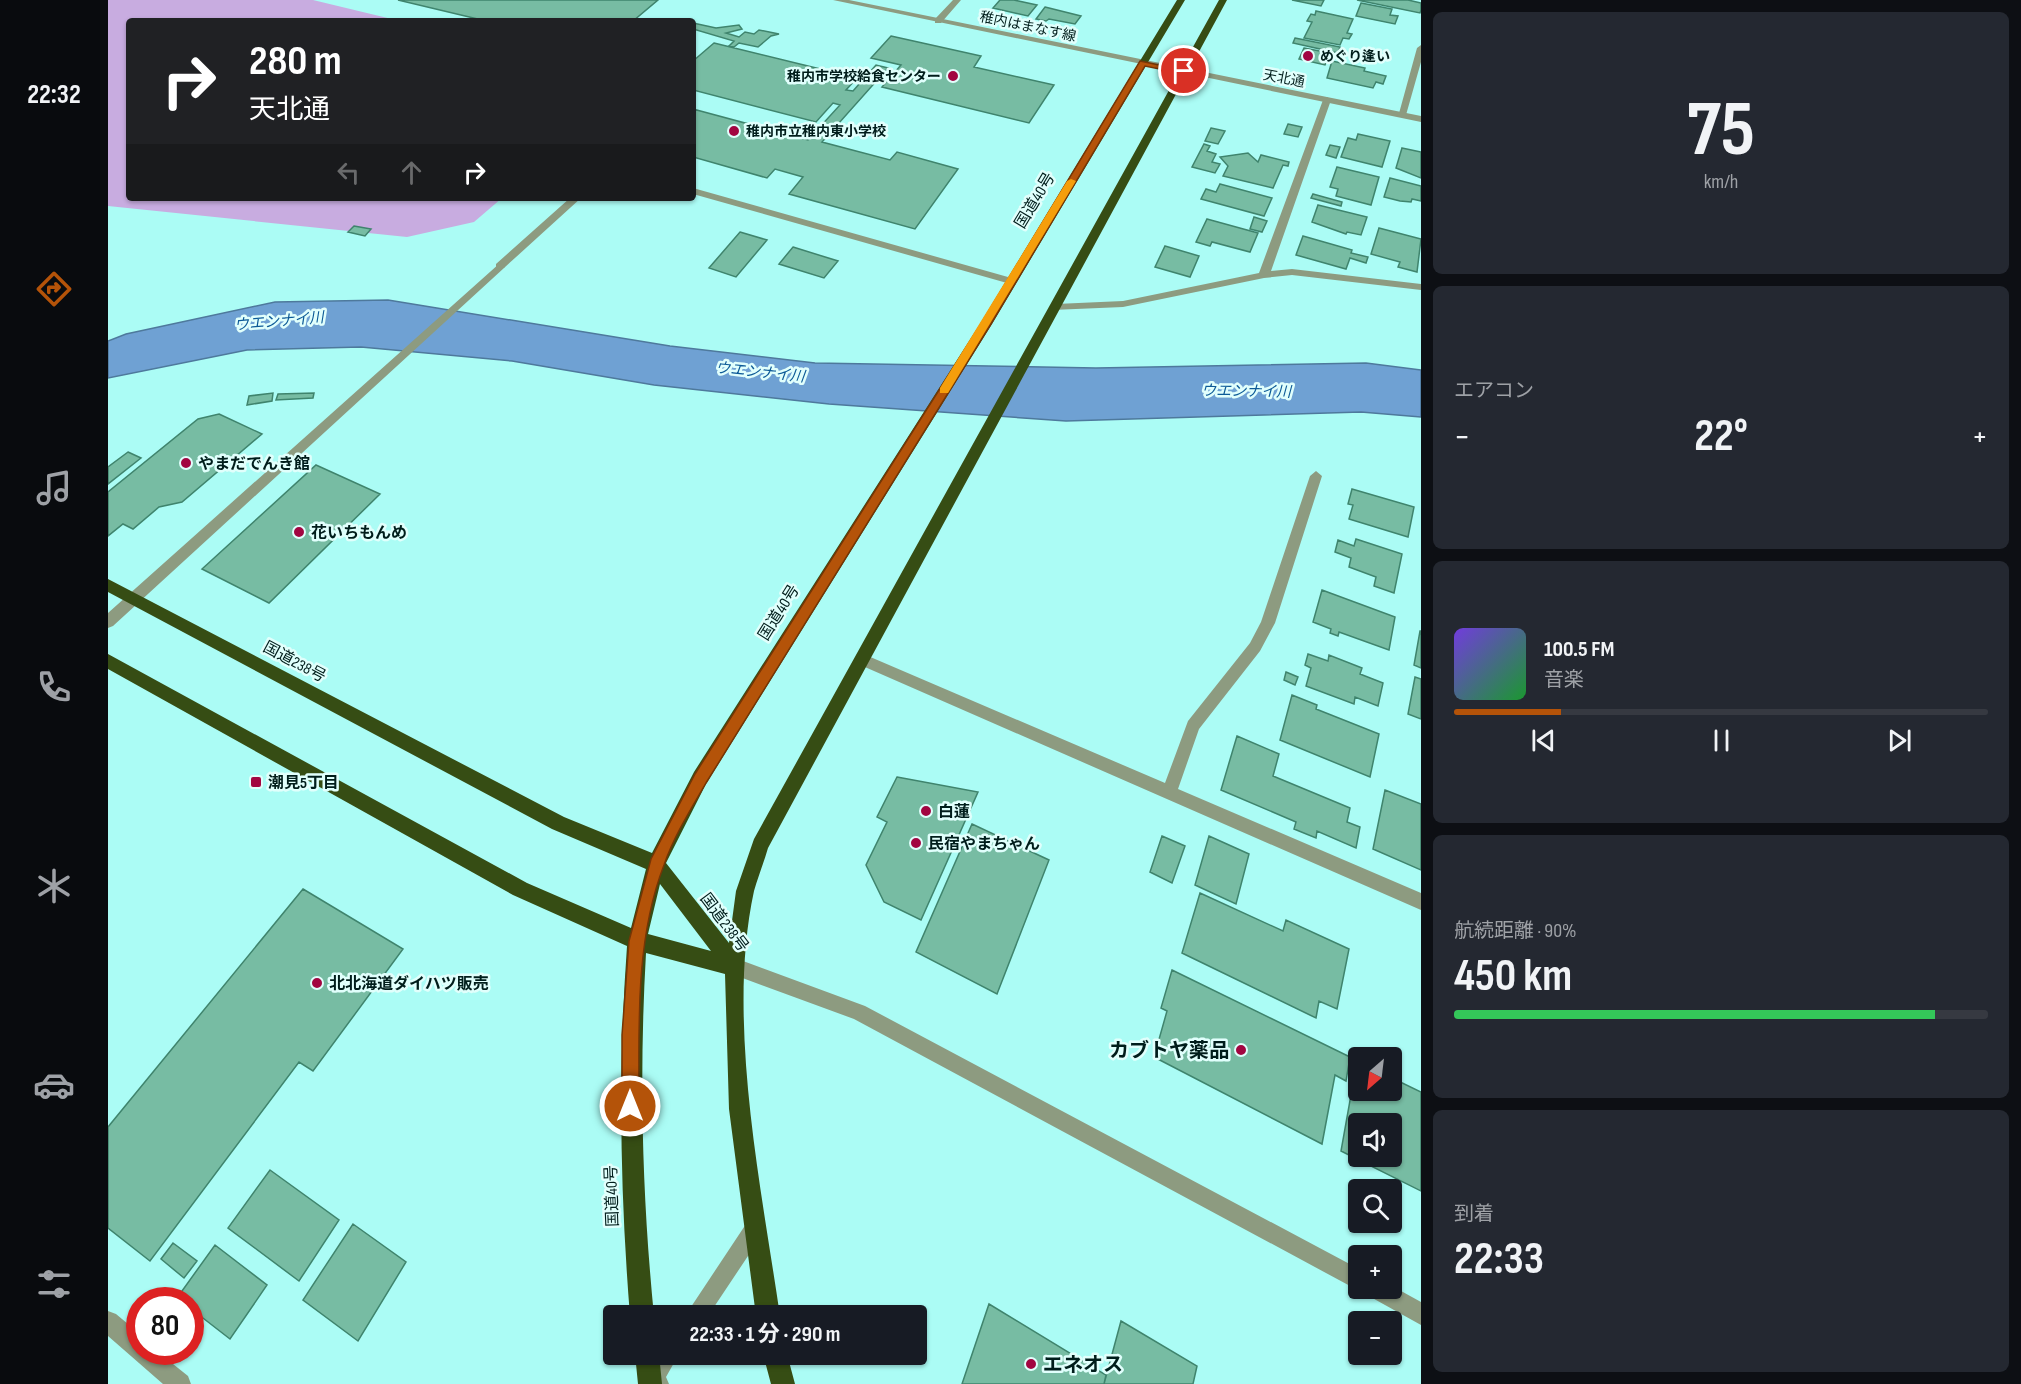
<!DOCTYPE html>
<html lang="ja">
<head>
<meta charset="utf-8">
<style>
	:root { --surface:#171b24; --page:#242831; --text:#f1f3f6; --muted:#9ea1a6; --line:#363941; --accent:#b45309 }
	body { margin:0; font-family:"Sofia Sans Condensed","Noto Sans JP",sans-serif; background:var(--page); color:var(--text); height:100vh; display:flex; flex-direction:column; font-size:22px; white-space:nowrap }
	* { box-sizing:border-box; margin:0 }
	p { font-size:20px; color:var(--muted) }
	.icon { flex:none; width:33px; height:33px; fill:none; stroke:currentColor; stroke-width:2; stroke-linecap:round; stroke-linejoin:round }
	.map { position:relative; flex:1; overflow:hidden }
	.sheet { display:flex; flex-direction:column; gap:12px; padding:12px; background:#0d0f14; width:600px }
	.sheet>* { flex:none }
	.top-card { position:absolute; left:18px; top:18px; width:570px; height:183px; border-radius:6px; box-shadow:0 2px 4px #0004; background:#202124; color:#fff; overflow:hidden }
	.needle { width:39px; rotate:208deg }
	.controls { position:absolute; left:1240px; top:1047px; display:grid; gap:12px }
	.controls a { display:grid; place-items:center; width:54px; height:54px; border-radius:6px; background:var(--surface); box-shadow:0 2px 4px #0004; font-size:30px }
	.speed { position:absolute; left:18px; top:1287px; display:flex; gap:12px; font-size:30px; font-weight:700; text-align:center }
	.speed>* { display:grid; place-content:center; width:78px; height:78px; border-radius:50%; background:var(--surface); box-shadow:0 2px 4px #0004; line-height:1 }
	.speed .limit { border:9px solid #d22; background:#fff; color:#111 }
	.pin { position:absolute; display:grid; place-items:center; width:51px; height:51px; color:#fff; margin:-26px; border:3px solid #fff; border-radius:50%; box-shadow:0 2px 6px #0007 }
	.me { position:absolute; width:66px; margin:-33px; rotate:0deg; stroke-linejoin:round; filter:drop-shadow(0 0 4px #0008) }
	.turn { display:flex; align-items:center; gap:21px; height:126px; padding:0 24px; font-size:27px }
	.turn .icon { width:78px; height:78px; stroke-width:2.5 }
	.turn b { display:block; font-size:42px; line-height:51px }
	.lanes { display:flex; align-items:center; height:57px; padding:0 24px; background:#0003; justify-content:center; gap:30px; direction:ltr }
	.lanes .off { opacity:.35 }
	.big { font-size:45px; font-weight:700; line-height:1.1 }
	.sheet .widget { flex:1; display:flex; flex-direction:column; justify-content:center; gap:9px; min-width:0; padding:0 21px; border-radius:9px; background:var(--page) }
	.sheet .dial { align-items:center; gap:0 }
	.dial b { font-size:78px; line-height:1 }
	.song { display:flex; align-items:center; gap:18px }
	.cover { width:72px; height:72px; border-radius:9px; background:linear-gradient(135deg,hsl(260 70% 55%),hsl(130 70% 35%)) }
	.played { height:6px; border-radius:3px; background:linear-gradient(90deg,var(--accent) 20%,var(--line) 20%) }
	.keys { display:flex; justify-content:space-around; direction:ltr }
	.heat { display:flex; justify-content:space-between; align-items:center; font-size:33px; direction:ltr }
	.charge { height:9px; border-radius:4px; background:linear-gradient(90deg,#34c759 90%,var(--line) 0) }
	.trip { position:absolute; left:495px; top:1305px; width:324px; height:60px; border-radius:6px; background:var(--surface); box-shadow:0 2px 4px #0004; font-weight:700; line-height:60px; text-align:center }
	main { display:flex; flex:1; min-height:0 }
	.tabs { display:flex; flex-direction:column; width:108px; justify-content:space-around; align-items:center; background:#090b0e; color:var(--muted) }
	.tabs .icon { width:42px; height:42px }
	.tabs .current { color:var(--accent) }
	.tabs b { font-size:27px; color:var(--text) }
	.map>svg:first-child { display:block }
	.green { fill:#c8ace0 }
	.water { fill:#6fa1d3; stroke:#4e799c; stroke-width:1.5 }
	.building { fill:#77bca3; stroke:#3f846d; stroke-width:1.5; fill-rule:evenodd }
	.lines { fill:none; stroke-linecap:round; stroke-linejoin:round }
	.service { fill:#8d9b80; fill-rule:evenodd }
	.minor { fill:#8d9b80; fill-rule:evenodd }
	.tertiary { fill:#8d9b80; fill-rule:evenodd }
	.trunk { fill:#364d14; fill-rule:evenodd }
	.route { fill:#b45309; stroke:#753606; stroke-width:1.5 }
	.slow { fill:#f59e0b }
	.poi-dot { fill:#a20641; stroke:#e1fffc; stroke-width:2 }
	.labels { text-anchor:middle; stroke-width:5; stroke-linejoin:round; paint-order:stroke }
	.far-street-label { font-size:14px; fill:#001d1b; stroke:#e1fffc }
	.far-poi-label { font-size:14px; font-weight:bold; fill:#001d1b; stroke:#e1fffc; text-anchor:start }
	.far-water-label { font-size:15px; font-style:italic; fill:#0c5a97; stroke:#e1fffc }
	.street-label { font-size:16px; fill:#001d1b; stroke:#e1fffc }
	.poi-label { font-size:16px; font-weight:bold; fill:#001d1b; stroke:#e1fffc; text-anchor:start }
	.near-poi-label { font-size:20px; font-weight:bold; fill:#001d1b; stroke:#e1fffc; text-anchor:end }
</style>
</head>
<body>
<main>
<nav class="tabs">
<b>22:32</b>
<svg class="icon current" aria-label="directions" viewBox="0 0 24 24"><path d="M12 3l9 9-9 9-9-9zM9 14v-3h6M13 9l2 2-2 2"/></svg>
<svg class="icon" aria-label="music" viewBox="0 0 24 24"><path d="M9 18V5l10-2v13"/><circle cx="6" cy="18" r="3"/><circle cx="16" cy="16" r="3"/></svg>
<svg class="icon" aria-label="phone" viewBox="0 0 24 24"><path d="M5 4h4l2 5-3 2q2 4 5 5l2-3 5 2v4C11 20 4 13 5 4z"/></svg>
<svg class="icon" aria-label="climate" viewBox="0 0 24 24"><path d="M12 3v18M4 7l16 10M4 17L20 7"/></svg>
<svg class="icon" aria-label="car" viewBox="0 0 24 24"><path d="M5 17H2v-5l4-1 3-4h7l3 4 3 1v5h-3M9 17h6M6 11h13"/><circle cx="7" cy="17" r="2"/><circle cx="17" cy="17" r="2"/></svg>
<svg class="icon" aria-label="filters" viewBox="0 0 24 24"><path d="M4 7h16M4 17h16"/><circle cx="9" cy="7" r="2"/><circle cx="15" cy="17" r="2"/></svg>
</nav>
<div class="map">
<svg width="1313" height="1384" viewBox="0 0 1313 1384">
	<rect width="100%" height="100%" fill="#abfcf5"/>
	<path class="green" d="M0,0H205L292,21H21V198H394L366,222L299,237L0,206Z"/>
	<path class="water" d="M280,300L562,346L707,363L988,368L1258,363L1313,370V417L1253,412L958,421L721,404L546,385L404,361L253,347L139,350L0,378V341L18,334L167,302Z"/>
	<path class="building" d="M290,0H550L525,21H378Z
		M892,0H906L929,5L920,16L885,8Z
		M1184,0H1216L1213,6Z
		M1249,0H1300L1313,3V10L1312,13Z
		M1253,3L1284,9L1282,15L1290,16L1287,24L1248,16Z
		M937,7L973,16L967,24L941,19L938,21L928,19Z
		M1208,11L1245,19L1239,33L1244,34L1241,39L1235,38L1232,45L1196,38L1204,22L1199,21L1203,14L1207,15Z
		M585,23L608,28L631,25L634,29L618,33L631,37L637,32L646,34L651,30L671,34L663,36L650,47L631,43L626,47L621,46L626,41L585,29Z
		M783,36L873,56L866,67L946,85L921,123L774,87L793,65L763,58Z
		M1187,38L1232,47L1230,53L1185,43Z
		M606,43L749,78L738,90L745,91L768,65L780,68L714,142L782,160L789,152L850,169L807,229L681,194L695,177L667,169L659,178L585,157V109L700,140L732,105L725,103L708,122L585,90V61Z
		M1196,48L1222,53L1217,65L1191,59Z
		M1224,61L1257,68L1256,71L1278,76L1275,84L1268,82L1265,88L1219,78Z
		M1180,124L1194,127L1190,137L1176,134Z
		M1103,128L1117,131L1110,144L1097,141Z
		M1250,134L1282,141L1274,167L1233,157L1240,138L1248,140Z
		M1096,144L1102,146L1099,151L1108,154L1104,162L1112,164L1107,173L1084,167Z
		M1222,145L1232,147L1228,158L1218,155Z
		M1294,148L1313,152V178L1288,168Z
		M1140,153L1150,162L1153,155L1181,162L1180,166L1175,165L1165,188L1115,176L1120,166L1112,157Z
		M1229,167L1271,177L1263,205L1228,196L1230,189L1222,187Z
		M1282,178L1313,186V201L1304,199L1303,202L1292,201L1276,197Z
		M1112,184L1164,198L1156,216L1093,199L1098,189L1108,192Z
		M1205,194L1234,202L1233,206L1203,198Z
		M1210,205L1259,217L1253,235L1239,232L1238,234L1204,222Z
		M1146,217L1159,221L1154,232L1142,229Z
		M1099,219L1150,233L1142,252L1104,242L1102,246L1088,242Z
		M246,226L263,229L257,236L240,232Z
		M1271,228L1313,239L1309,272L1290,267L1292,262L1263,254Z
		M632,232L659,240L628,277L601,268Z
		M1195,236L1244,250L1243,253L1260,257L1258,263L1242,258L1238,269L1188,255Z
		M1057,246L1091,256L1082,277L1047,267Z
		M685,247L730,261L716,278L671,264Z
		M165,393L164,401L139,405L141,396Z
		M206,393L205,398L168,400L170,394Z
		M111,414L154,434L74,502L51,507L25,529L15,524L0,536V492L90,419Z
		M20,452L33,458L0,484V467Z
		M208,465L272,494L161,603L94,569Z
		M1244,489L1306,507L1300,537L1241,519L1245,505L1240,504Z
		M1248,539L1294,554L1286,593L1266,586L1268,577L1241,567L1243,558L1227,552L1230,540L1246,546Z
		M1214,590L1287,617L1281,650L1231,632L1230,636L1222,633L1223,629L1205,622Z
		M1312,631H1313V668L1306,665Z
		M1200,654L1220,661L1221,655L1254,668L1252,674L1275,683L1270,706L1247,697L1246,704L1198,686L1203,668L1197,665Z
		M1178,672L1190,677L1187,685L1176,680Z
		M1307,677L1313,679V719L1300,714Z
		M1184,695L1209,705L1208,709L1271,734L1262,777L1172,740Z
		M1129,736L1171,754L1165,776L1242,808L1239,822L1252,827L1248,848L1209,831L1208,838L1186,829L1188,822L1113,790Z
		M789,777L870,792L813,920L776,902L758,865L779,822L769,817Z
		M1277,790L1313,804V870L1265,849Z
		M864,824L941,860L889,994L808,952Z
		M1054,836L1077,846L1064,883L1042,872Z
		M1101,836L1141,854L1128,904L1087,885Z
		M195,889L295,949L205,1071L191,1062L42,1261L0,1228V1127Z
		M1092,893L1175,931L1178,920L1241,949L1229,1009L1211,1001L1208,1018L1074,953Z
		M1064,970L1242,1057L1238,1081L1227,1075L1214,1144L1046,1057L1059,1011L1053,1008Z
		M1249,1061L1251,1062V1090H1284V1078L1313,1092V1191L1233,1151ZM1251,1124H1284V1156H1251Z
		M162,1170L231,1220L191,1281L120,1228Z
		M245,1224L298,1262L250,1341L195,1300Z
		M65,1243L89,1261L76,1278L53,1259Z
		M107,1245L159,1285L122,1339L82,1308V1300L69,1298Z
		M881,1304L998,1375L996,1384H854Z
		M1013,1321L1089,1366L1085,1384H996Z"/>
	<g class="lines">
		<path class="service" d="M585,188L907,279L908,281L903,284L899,283L585,194Z
			M462,198H473L396,268H388V264Z"/>
		<path class="minor" d="M845,0H853L833,23H827V19Z
			M1313,45V62L1298,115L1290,117L1309,48Z
			M1219,97L1223,100L1163,271L1184,269L1313,284V290L1184,275L1156,278L1015,307L944,310V306L948,304L1015,301L1151,273L1215,100Z
			M392,263L397,266L396,268L5,626L0,628V613Z
			M1208,471L1214,476L1167,623L1152,651L1091,729L1070,789L1313,893V910L750,664L748,660L750,656H760L1057,783L1080,721L1142,643L1153,622L1202,476Z
			M647,1218L654,1221L657,1228L654,1235L600,1316H577L640,1221Z
			M547,1354H571L558,1377L561,1384H530Z"/>
		<path class="tertiary" d="M725,0H741L1313,116V122Z
			M627,958L757,1006L1251,1269V1288H1284V1286L1313,1302V1325L1259,1295L1256,1289L1251,1291L1244,1287L746,1019L621,973L618,967L621,961Z
			M0,1311L8,1314L32,1334V1352H50L80,1376L83,1384H55L0,1336Z"/>
		<path class="trunk" d="M1069,0H1077L884,324L598,784L558,863L621,943L628,891L646,839L1111,0H1119L660,848C656,862 650,877 646,891C618,1020 653,1185 672,1316H648L621,1109L617,974L538,953C531,1075 534,1194 546,1316H522C512,1191 510,1071 519,946L405,895L0,669V654L419,883L523,928L538,869L444,829L0,592V579L456,817L544,853L586,772L872,324ZM552,884L603,951L540,934Z
			M527,1354H551L554,1384H530Z
			M655,1354H679L687,1384H663Z"/>
	</g>
	<path class="route" d="M1032,61L1080,71L1076,74L1037,66L883,324L598,783C583,809 566,836 556,865C527,940 531,1027 531,1106L529,1112L522,1114L516,1112L514,1106V1035L521,941L543,859L587,774L873,324Z"/>
	<path class="slow" d="M963,179L968,181L840,393H832V388L959,181Z"/>
	<g class="poi-dot">
		<circle cx="1200" cy="56" r="6"/>
		<circle cx="845" cy="76" r="6"/>
		<circle cx="626" cy="131" r="6"/>
		<circle cx="78" cy="463" r="6"/>
		<circle cx="191" cy="532" r="6"/>
		<rect x="142" y="776" width="12" height="12" rx="3"/>
		<circle cx="818" cy="811" r="6"/>
		<circle cx="808" cy="843" r="6"/>
		<circle cx="209" cy="983" r="6"/>
		<circle cx="1133" cy="1050" r="6"/>
		<circle cx="923" cy="1364" r="6"/>
	</g>
	<g class="labels">
		<g class="far-street-label">
			<text transform="translate(920 26) rotate(12)" y="5">稚内はまなす線</text>
			<text transform="translate(1176 78) rotate(11)" y="5">天北通</text>
		</g>
		<g class="far-poi-label">
			<text x="1212" y="61">めぐり逢い</text>
			<text x="833" y="81" text-anchor="end">稚内市学校給食センター</text>
			<text x="638" y="136">稚内市立稚内東小学校</text>
		</g>
		<g class="far-water-label">
			<text transform="translate(171 321) rotate(-5)" y="5">ウエンナイ川</text>
			<text transform="translate(652 372) rotate(6)" y="5">ウエンナイ川</text>
			<text transform="translate(1138 391) rotate(1)" y="5">ウエンナイ川</text>
		</g>
		<g class="street-label">
			<text transform="translate(926 200) rotate(-59)" y="6">国道40号</text>
			<text transform="translate(670 612) rotate(-58)" y="6">国道40号</text>
			<text transform="translate(187 661) rotate(28)" y="6">国道238号</text>
			<text transform="translate(617 922) rotate(53)" y="6">国道238号</text>
			<text transform="translate(503 1196) rotate(-92)" y="6">国道40号</text>
		</g>
		<g class="poi-label">
			<text x="90" y="469">やまだでんき館</text>
			<text x="203" y="538">花いちもんめ</text>
			<text x="160" y="788">潮見5丁目</text>
			<text x="830" y="817">白蓮</text>
			<text x="820" y="849">民宿やまちゃん</text>
			<text x="221" y="989">北北海道ダイハツ販売</text>
		</g>
		<g class="near-poi-label">
			<text x="1121" y="1057">カブトヤ薬品</text>
			<text x="935" y="1371" text-anchor="start">エネオス</text>
		</g>
	</g>
</svg>
<div class="controls">
<a><svg class="needle" viewBox="-14 -14 28 28"><path d="M0-13l5 13h-10z" fill="#e53935"/><path d="M0 13l5-13h-10z" fill="#9ea1a6"/></svg></a>
<a><svg class="icon" aria-label="sound" viewBox="0 0 24 24"><path d="M4 9h4l5-4v14l-5-4H4zM17 9q2 3 0 6"/></svg></a>
<a><svg class="icon" aria-label="search" viewBox="0 0 24 24"><circle cx="10" cy="10" r="6"/><path d="M15 15l6 6"/></svg></a>
<a>+</a>
<a>−</a>
</div>
<div class="speed"><div class="limit">80</div></div>
<div class="pin" style="left:1076px;top:71px;background:#d93025"><svg class="icon" aria-label="arrive" viewBox="0 0 24 24"><path d="M6 21V4h12l-3 4 3 4H6"/></svg></div>
<svg class="me" style="left:522px;top:1106px" viewBox="-20 -20 40 40"><circle r="17" fill="#b45309" stroke="#fff" stroke-width="3"/><path d="M0-11L8 9 0 5-8 9z" fill="#fff"/></svg>
<div class="trip">22:33 · 1 分 · 290 m</div>
<div class="top-card">
<div class="turn"><svg class="icon" aria-label="right" viewBox="0 0 24 24"><path d="M7 20v-9h11M14 6l5 5-5 5"/></svg><div><b>280 m</b>天北通</div></div>
<div class="lanes"><svg class="icon off" aria-label="left" viewBox="0 0 24 24"><path d="M17 20v-9H6M10 6l-5 5 5 5"/></svg><svg class="icon off" aria-label="ahead" viewBox="0 0 24 24"><path d="M12 20V5M6 11l6-6 6 6"/></svg><svg class="icon" aria-label="right" viewBox="0 0 24 24"><path d="M7 20v-9h11M14 6l5 5-5 5"/></svg></div>
</div>
</div>
<section class="sheet">
<div class="widget dial"><b>75</b><p>km/h</p></div>
<div class="widget"><p>エアコン</p>
<div class="heat"><a>−</a><b class="big">22°</b><a>+</a></div>
</div>
<div class="widget">
<div class="song"><i class="cover"></i><div><b>100.5 FM</b><p>音楽</p></div></div>
<div class="played"></div>
<div class="keys"><svg class="icon" aria-label="previous" viewBox="0 0 24 24"><path d="M18 5L8 12l10 7zM5 5v14"/></svg><svg class="icon" aria-label="pause" viewBox="0 0 24 24"><path d="M8 5v14M16 5v14"/></svg><svg class="icon" aria-label="next" viewBox="0 0 24 24"><path d="M6 5l10 7-10 7zM19 5v14"/></svg></div>
</div>
<div class="widget"><p>航続距離 · 90%</p><b class="big">450 km</b><div class="charge"></div></div>
<div class="widget"><p>到着</p><b class="big">22:33</b></div>
</section>
</main>
</body>
</html>
